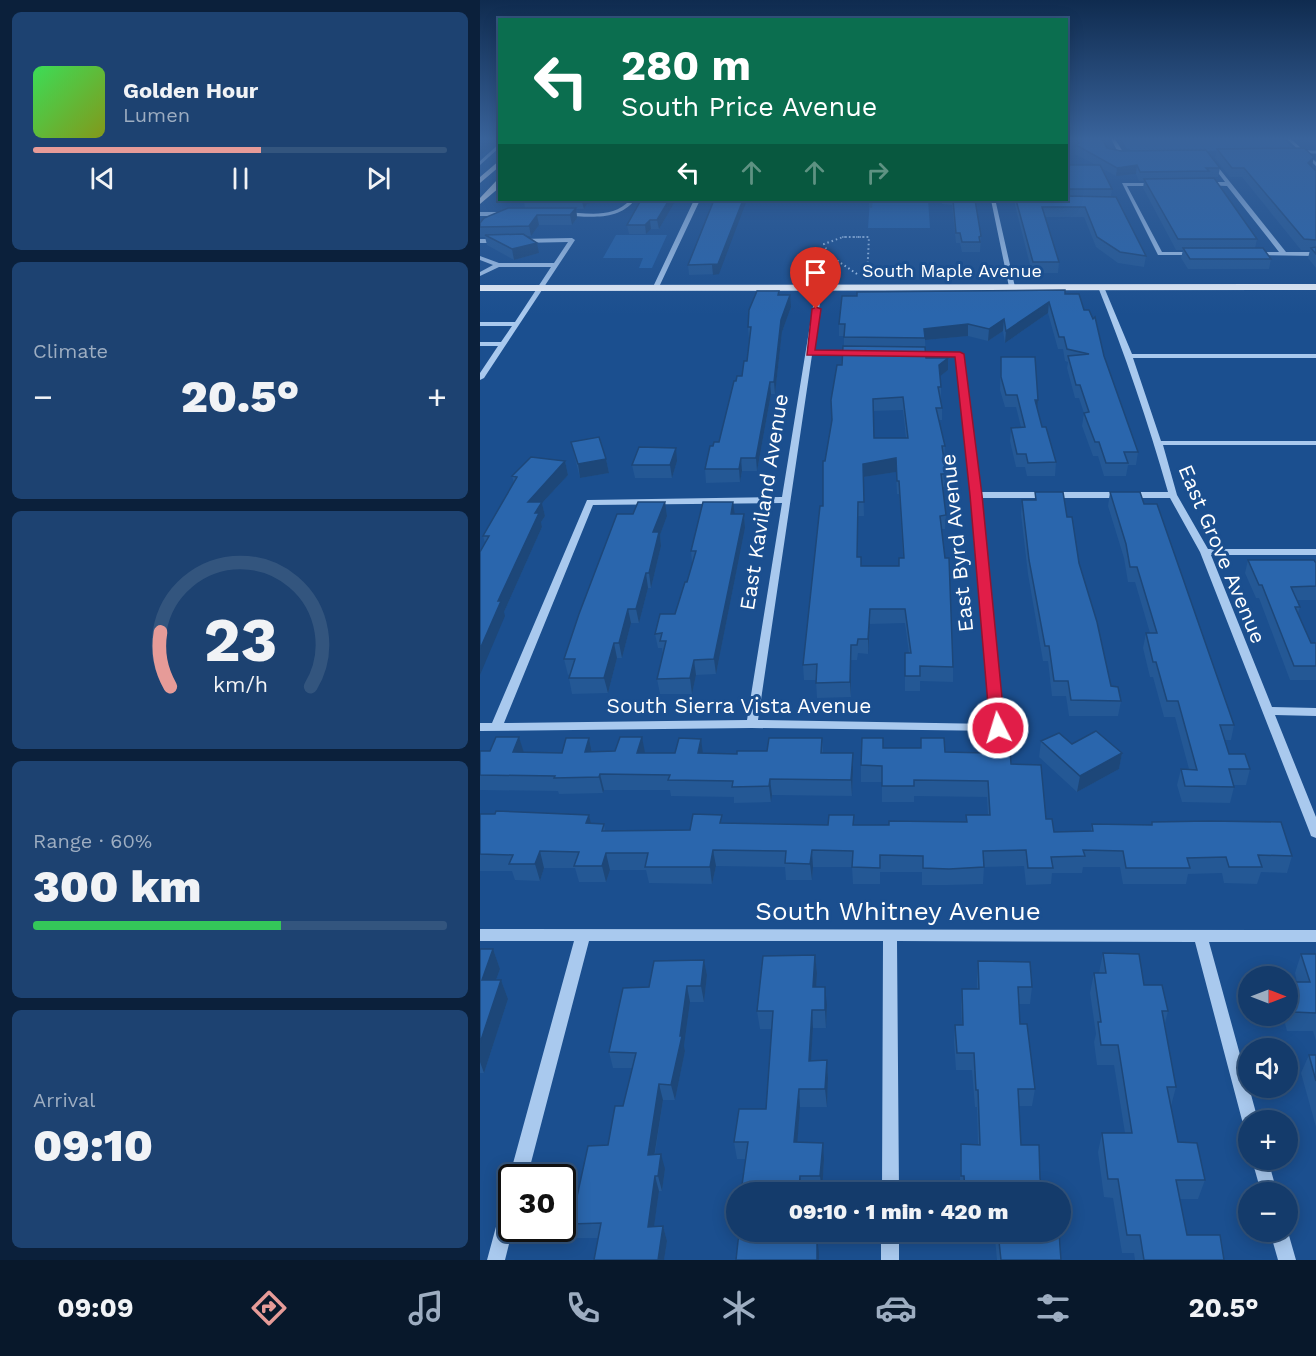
<!DOCTYPE html>
<html lang="en">
<head>
<meta charset="utf-8">
<style>
	:root { --surface:#143b6b; --page:#1d4271; --text:#f1f3f6; --muted:#9dadc1; --line:#33557e; --accent:#e69b98 }
	body { margin:0; font-family:"Work Sans",sans-serif; background:var(--page); color:var(--text); height:100vh; display:flex; flex-direction:column; font-size:22px; white-space:nowrap }
	* { box-sizing:border-box; margin:0 }
	p { font-size:20px; color:var(--muted) }
	.icon { flex:none; width:33px; height:33px; fill:none; stroke:currentColor; stroke-width:2; stroke-linecap:round; stroke-linejoin:round }
	.map { position:relative; flex:1; overflow:hidden }
	.drawer { display:flex; flex-direction:column; gap:12px; padding:12px; background:#0b203b; width:480px }
	.drawer>* { flex:none }
	.hud { position:absolute; left:18px; top:18px; width:570px; height:183px; border-radius:0px; box-shadow:0 3px 15px #0003,0 0 0 2px var(--line); background:#0b6e4f; color:#fff; overflow:hidden }
	.needle { width:39px; rotate:90deg }
	.buttons { position:absolute; left:758px; top:966px; display:grid; gap:12px }
	.buttons a { display:grid; place-items:center; width:60px; height:60px; border-radius:50%; background:var(--surface); box-shadow:0 3px 15px #0003,0 0 0 2px var(--line); font-size:30px }
	.speed { position:absolute; left:18px; top:1164px; display:flex; gap:12px; font-size:30px; font-weight:700; text-align:center }
	.speed>* { display:grid; place-content:center; width:78px; height:78px; border-radius:50%; background:var(--surface); box-shadow:0 3px 15px #0003,0 0 0 2px var(--line); line-height:1 }
	.speed .limit { border:3px solid #111; border-radius:9px; background:#fff; color:#111 }
	.pin { position:absolute; display:grid; place-items:center; width:51px; height:51px; color:#fff; margin:-62px -26px; border-radius:50% 50% 50% 0; rotate:-45deg; box-shadow:0 0 6px #0007 }
	.pin .icon { rotate:45deg }
	.me { position:absolute; width:66px; margin:-33px; rotate:355deg; stroke-linejoin:round; filter:drop-shadow(0 0 4px #0008) }
	.turn { display:flex; align-items:center; gap:21px; height:126px; padding:0 24px; font-size:27px }
	.turn .icon { width:78px; height:78px; stroke-width:2.5 }
	.turn b { display:block; font-size:42px; line-height:51px }
	.lanes { display:flex; align-items:center; height:57px; padding:0 24px; background:#0003; justify-content:center; gap:30px; direction:ltr }
	.lanes .off { opacity:.35 }
	.big { font-size:45px; font-weight:800; line-height:1.1 }
	.drawer .tile { flex:1; display:flex; flex-direction:column; justify-content:center; gap:9px; min-width:0; padding:0 21px; border-radius:9px; background:var(--page) }
	.drawer .dial { align-items:center; gap:0 }
	.dial svg { height:156px; overflow:visible; fill:none; stroke:var(--line); stroke-width:7; stroke-linecap:round; text-anchor:middle }
	.dial text { fill:var(--text); stroke:none }
	.song { display:flex; align-items:center; gap:18px }
	.cover { width:72px; height:72px; border-radius:9px; background:linear-gradient(135deg,hsl(130 70% 55%),hsl(70 70% 35%)) }
	.played { height:6px; border-radius:3px; background:linear-gradient(90deg,var(--accent) 55%,var(--line) 55%) }
	.keys { display:flex; justify-content:space-around; direction:ltr }
	.heat { display:flex; justify-content:space-between; align-items:center; font-size:33px; direction:ltr }
	.charge { height:9px; border-radius:4px; background:linear-gradient(90deg,#34c759 60%,var(--line) 0) }
	.trip { position:absolute; left:246px; top:1182px; width:345px; height:60px; border-radius:30px; background:var(--surface); box-shadow:0 3px 15px #0003,0 0 0 2px var(--line); font-weight:800; line-height:60px; text-align:center }
	.menu { display:flex; height:96px; justify-content:space-around; align-items:center; background:#08182b; color:var(--muted) }
	.menu .icon { width:42px; height:42px }
	.menu .current { color:var(--accent) }
	.menu b { font-size:27px; color:var(--text) }
	main { display:flex; flex:1; min-height:0 }
	.map>svg:first-child { display:block }
	.green { fill:#2461a8 }
	.lines { fill:none; stroke-linecap:round; stroke-linejoin:round }
	.stream { stroke:#9cc4f0; stroke-width:3 }
	.path-far1 { stroke:#a9c9ee; stroke-width:1.5; stroke-dasharray:1.5 2; stroke-linecap:butt }
	.path { stroke:#a9c9ee; stroke-width:2; stroke-dasharray:1.5 3; stroke-linecap:butt }
	.minor { fill:#a9c9ee; fill-rule:evenodd }
	.major { fill:#f0f6ff; fill-rule:evenodd }
	.wall { fill:#245895; fill-rule:evenodd }
	.shaded-wall { fill:#1d4779 }
	.building { fill:#2a66ad; stroke:#1d4779; stroke-width:1.5; fill-rule:evenodd }
	.route { fill:#e11d48; stroke:#92132f; stroke-width:1.5 }
	.labels { text-anchor:middle; stroke-width:6; stroke-linejoin:round; paint-order:stroke }
	.far-street-label { font-size:18px; fill:#fff; stroke:#1b4f8f }
	.street-label { font-size:21px; fill:#fff; stroke:#1b4f8f }
	.near-street-label { font-size:26px; fill:#fff; stroke:#1b4f8f }
</style>
</head>
<body>
<main>
<section class="drawer">
<div class="tile">
<div class="song"><i class="cover"></i><div><b>Golden Hour</b><p>Lumen</p></div></div>
<div class="played"></div>
<div class="keys"><svg class="icon" aria-label="previous" viewBox="0 0 24 24"><path d="M18 5L8 12l10 7zM5 5v14"/></svg><svg class="icon" aria-label="pause" viewBox="0 0 24 24"><path d="M8 5v14M16 5v14"/></svg><svg class="icon" aria-label="next" viewBox="0 0 24 24"><path d="M6 5l10 7-10 7zM19 5v14"/></svg></div>
</div>
<div class="tile"><p>Climate</p>
<div class="heat"><a>−</a><b class="big">20.5°</b><a>+</a></div>
</div>
<div class="tile dial"><svg viewBox="0 0 100 80">
<path d="M14 69A42 42 0 1 1 86 69"/>
<path d="M14 69A42 42 0 0 1 9 41" stroke="#e69b98"/>
<text x="50" y="56" font-size="32" font-weight="700">23</text>
<text x="50" y="72" font-size="11">km/h</text>
</svg></div>
<div class="tile"><p>Range · 60%</p><b class="big">300 km</b><div class="charge"></div></div>
<div class="tile"><p>Arrival</p><b class="big">09:10</b></div>
</section>
<div class="map">
<svg width="836" height="1260" viewBox="0 0 836 1260">
	<rect width="100%" height="100%" fill="#1b4f8f"/>
	<path class="green" d="M641,139H803L814,149L809,151H656L647,149Z
		M390,200H448L450,228H388Z
		M136,235H187L172,268H159L163,258H123Z"/>
	<g class="lines">
		<path class="stream" d="M822,152H836"/>
		<path class="path-far1" d="M362,237H389"/>
		<path class="path" d="M377,274L349,255L344,244L363,237H389L387,278"/>
		<path class="minor" d="M631,139H635L643,152L655,153L639,154Z
			M807,139H811L836,162V166Z
			M20,143V147L0,165V161Z
			M730,162H734L806,252H836V256L771,255L770,254L773,252H799L747,186L724,185L726,182H745Z
			M642,183H680L678,186H647L682,252H716L718,253V255H678Z
			M150,200H155C137,222 109,216 84,216L81,214L84,212C107,213 133,219 150,200Z
			M214,200H220L179,287L174,288L173,287Z
			M511,200H547L550,201L547,203H516L535,287L532,289L529,287Z
			M0,212H27L30,214L27,216H0Z
			M92,238L95,240L4,378L0,380V373L18,346H0V342H21L32,326H0V322H35L71,267H19L0,276V272L13,265L0,260V256L19,263H74L88,242L40,243L37,241L40,239Z
			M0,239H18L21,241L18,243H0Z
			M621,285L624,287L652,354H836V358H653L681,441H836V445H683L697,495L728,549H836V555H731L792,707L836,708V716L795,715L836,817V838L831,836L830,833L720,552L690,498H501L524,728L522,731L272,728L0,731V723H12L107,500L302,497L336,288L339,286L342,288L333,351H376L380,353L376,355H332L278,720L512,724L492,495L477,357L434,356L430,354L434,352L480,353L484,355L500,492H688C668,422 645,354 618,287ZM302,503L267,720L24,723L113,505Z
			M0,929L836,930V942H729L778,1120H768V1127L764,1126L762,1120L715,942L417,941L419,1192H402L403,941H109L47,1178H32V1183L29,1178L94,941H0Z
			M772,1160H788L797,1192H781Z
			M32,1193V1228H33L25,1260H7L23,1201L26,1195Z
			M807,1230L808,1232L816,1260H798L790,1232H807Z
			M401,1232H419V1260H401Z"/>
		<path class="major" d="M20,160V166L0,183V177Z
			M17,180H20V187L0,204V198Z
			M836,284V290L0,291V285Z"/>
	</g>
	<path class="wall" d="M594,139H622L627,148L740,168L738,177H728V178L777,239L775,248L791,259L789,269H708L701,258L703,250H696L663,188L664,181H659L656,174L636,176L621,168L632,189L631,196L666,256L664,267L638,263L616,247L604,217H565L579,262L578,273H552L535,205V200H586V165H616L595,154L596,145Z
		M826,139H836V148Z
		M737,149L832,166L831,167L836,171V268L828,258L830,250H821L762,177H750L735,158Z
		M46,200H130V201L107,204L104,209H96L97,218L92,225H59L51,236H46L59,253L34,260L7,245L5,237H0V223L45,208L44,202Z
		M161,200H196L179,229H171L166,234H149L147,225Z
		M234,200L239,274L209,275L208,265Z
		M388,200H393L392,208H390Z
		M461,200H495L501,236L500,252H482L480,243H476L472,205L462,204Z
		M585,294L604,310L624,356L658,452L656,465H648L646,476H624L618,456H613L602,426L604,413L599,398H595L587,368L588,362L585,361L583,349H578L568,313L525,343L523,331L508,341L488,336L445,340L446,358L468,370L460,376L461,387V400L462,408V420H459L465,446L464,459L466,474V487H463L466,515L465,529H462L473,667V682L440,681V691H425V653H429L425,623L390,624L388,654L378,653L377,660H371V697L337,698L336,680H324L323,665L343,506L345,461L364,346V336H359V324ZM423,410L426,438H394L393,411ZM416,472L417,494H419L423,558L419,566H382L378,557V516H384L383,477Z
		M300,295L311,307L302,332L295,394H291L277,471H262L260,482L226,483L225,469L233,446L239,442L256,381L262,376L267,361L269,339L268,327Z
		M521,357L558,400L557,410L562,427L576,462L575,476H547L545,467H536L530,441L531,428L541,427L536,407H525L520,390Z
		M91,442L126,459L129,473L100,478Z
		M85,461L88,475L62,503L65,516L61,522L62,527L24,612L25,616L3,536L34,483L32,476Z
		M197,461L192,478H155L152,465Z
		M555,492L587,517L631,686L641,701L638,716H589L586,696H572L568,661H563L548,574L541,514L542,500H555Z
		M630,492L754,725L751,740H745L749,754L770,769L766,785H754V787L750,803L702,802L697,785L701,769H709L695,717H684L673,677H670L663,648L666,633H670L655,582H648L644,558L628,506Z
		M185,502L187,516L180,535L181,546L171,588H168L159,623H151L142,658H137L128,693L92,694L89,678L90,674L88,675L84,659Z
		M254,514H264L265,528L236,674L216,675L212,694H180L177,679L183,656L182,648H178L175,634L195,614L207,582L212,563L211,551Z
		M768,560L836,563V600H817L820,607L818,613L831,643H836V680H810L779,598H776L765,573Z
		M39,737L43,752L82,753L109,738L112,752L257,754L287,751L342,738L343,753H373V769L372,796L292,795L291,802L254,803V797L191,796L190,790H124L123,793L79,794L78,791L0,790V751H10Z
		M561,741L592,744L642,753L639,769L597,792L559,757Z
		M403,748L465,752L531,764L574,832L611,831L612,824L671,825L672,822L812,856L807,873L781,872L777,884L744,883L742,873L708,874L706,884H643L640,867H603L602,873H572L571,884L546,885L544,866L504,867L503,884L468,885H442V872H400V884H373L372,867H333L332,880H306L305,867L236,866L232,884L169,883L166,870H130L126,882H99L95,868H64L60,881L35,880L32,871H0V814L109,815L111,823L124,824L125,831L210,830L243,823L409,825L486,822V815H508L507,797L434,796V802H402V782H381V765Z
		M0,949H13L20,969L16,980H21L28,999L4,1073H0Z
		M623,953L664,985L688,1011L685,1023L696,1087L691,1106L698,1142L725,1180L718,1199H700L707,1235L744,1260H655L654,1253H642L633,1198L624,1197L618,1152L622,1133H645L634,1065H617L614,1042L616,1034L610,993L614,973H619Z
		M821,954H836V1041L833,1031H807L803,1016H807V982H817L815,973Z
		M335,955L337,973L336,987L347,1005L346,1028H333L331,1061L347,1060L348,1078L347,1107H320L317,1142L344,1160L342,1192H261L266,1159H257L254,1142L286,1109L292,1029H280L277,1011Z
		M224,960L227,975L224,1002H210L204,1046L205,1051L195,1100H183L175,1154L185,1169L182,1191H179L174,1226H183L187,1241L184,1260H114L118,1238H97L91,1224L128,1145L143,1106L152,1068H133L129,1052L169,987Z
		M498,961L552,987L550,1004H539L540,1024L555,1089L552,1106H539L541,1145L560,1178L562,1192H480V1161L481,1144L498,1145L497,1107H495L492,1070H476L474,1042L475,1025H482L481,1006L482,989H497V978Z
		M829,1055H836V1127L821,1073Z
		M256,1197V1232H320V1237L339,1253V1260H256L258,1243L254,1227Z
		M486,1232H579L581,1260H517L515,1238L486,1239Z"/>
	<path class="shaded-wall" d="M0,139H19L0,156Z
		M834,157L832,166L826,172L828,163Z
		M657,165L656,174L636,176L637,168Z
		M104,200H130V201L107,204L104,209L102,202Z
		M189,200H196L179,229L177,220Z
		M263,200H267L239,274L233,275L232,265Z
		M96,208L97,218L92,225L90,215Z
		M57,215L59,225L51,236L49,226Z
		M170,220L171,229L166,234L165,225Z
		M57,243L59,253L34,260L32,249Z
		M310,295L311,307L302,332L295,394L294,382L301,320Z
		M569,302L568,313L525,343L526,331Z
		M524,319L523,331L508,341L509,329Z
		M488,324V336L445,340L444,329Z
		M468,358V370L459,377V365Z
		M290,382L291,394L277,471L276,458Z
		M555,400H558L557,412Z
		M196,448L197,461L192,478L190,465Z
		M261,458L262,471L260,482L259,469Z
		M416,458V472L383,477V464Z
		M126,459L129,473L100,478L98,464Z
		M85,461L88,475L62,503L65,516L61,522L62,527L24,612L25,616L0,675V649L18,601L48,502Z
		M185,502L187,516L180,535L181,546L171,588L169,573L173,532Z
		M253,502L255,516L251,514Z
		M264,514L265,528L236,674L234,659Z
		M166,573L168,588L159,623L156,609Z
		M148,609L151,623L142,658L139,643Z
		M390,609V624L388,654V639Z
		M134,643L137,658L128,693L124,678Z
		M371,645V697L370,682Z
		M214,660L216,675L212,694L210,678Z
		M39,737L44,753L33,752Z
		M162,737L165,753H157Z
		M109,738L112,753L105,752Z
		M221,739L223,754L218,753Z
		M373,753V769L372,796L371,780Z
		M642,753L639,769L597,792L600,776Z
		M120,774L124,790L123,793L119,777Z
		M290,779L292,795L291,802L289,786Z
		M109,815L113,831L106,823Z
		M233,850L236,866L232,884L230,867Z
		M332,850L333,867L332,880L330,864Z
		M60,851L64,868L60,881L55,864Z
		M126,853L130,870L126,882L122,866Z
		M13,949L20,969L9,999L2,980Z
		M335,955L337,973L335,1005L333,987Z
		M224,960L227,975L224,1002L221,986Z
		M21,980L28,999L4,1073L0,1062V1043Z
		M207,986L210,1002L204,1046L205,1051L195,1100L191,1085Z
		M345,987L347,1005L346,1028L345,1010Z
		M332,1010L333,1028L330,1078L329,1061Z
		M347,1060L348,1078L347,1107L345,1089Z
		M179,1084L183,1100L172,1170L168,1155Z
		M319,1089L320,1107L316,1160L314,1142Z
		M343,1143L344,1160L342,1192L340,1176Z
		M181,1154L185,1169L182,1191L178,1176Z
		M175,1176L179,1191L172,1241L168,1227Z
		M320,1176L322,1192H319Z
		M183,1226L187,1241L184,1260H178Z
		M318,1232H320L319,1254L317,1237Z
		M337,1237L339,1253V1260H337Z"/>
	<path class="building" d="M597,139H622L627,148L641,151L726,150L740,168H726L729,171L660,172L657,165L637,168L596,145L599,143Z
		M824,148L834,157L828,163L836,171V240L824,239L764,168H752L737,149Z
		M586,165H620L632,189H586Z
		M734,178L777,239H698L664,179Z
		M586,196L636,197L666,256L640,252L617,237L605,207H562L579,262H553L536,200H586Z
		M46,200H104L102,202H44Z
		M161,200H189L177,220H170L165,225H147Z
		M234,200H263L238,264L208,265Z
		M473,200H495L501,236L499,237L500,242H482L480,233H476Z
		M28,208H96L90,215H57L49,226L0,227V223L4,218Z
		M43,234L57,243L32,249L5,235Z
		M836,247V254L831,248Z
		M703,248H783L791,259H710Z
		M585,290V294H599L604,310H609L613,319L615,317L624,356L658,452H644L648,463H626L619,442H615L604,413L609,412L600,385H596L588,356L609,354L587,349L584,337H579L569,302L526,331L524,319L509,329L488,324L444,329L445,338L364,337L365,324H359L362,296H377V292Z
		M277,291H299L298,295H310L301,320L294,382H290L276,458H261L259,469H225L230,446H233L234,442H239L254,381H256L257,376H262L264,361H267L271,327H268L269,310Z
		M363,346L445,347L446,358H468L459,365L461,387H458L462,408H456L465,446H462L466,474H461L466,515L460,516L465,558H469L473,667L440,666V676H425V653H431L425,609H390L388,639H378L377,645H371L370,682L336,683L337,664L323,665L340,506H343V461H345L352,420L351,400L357,365H362ZM423,397L428,438H394L393,399ZM416,458L417,481H419L424,558H419V566H381V557H377L378,502H384L383,464Z
		M521,357H555L558,400H555L562,427H566L576,462L548,463L546,454H537L531,428L545,427L537,395H526L521,377Z
		M119,437L126,459L98,464L91,442Z
		M159,447L196,448L190,465H152Z
		M51,457L85,461L48,502H62L55,513H59L18,601H21L0,649V552L9,536H3L37,477L32,476Z
		M555,492H583L587,517H592L599,563L617,622L631,686L638,687L641,701L591,700L588,681H574L569,646H565L549,560L542,500H556Z
		M630,492H660L664,504H677L754,725H740L749,754H765L770,769H749L754,787L705,786L701,769L717,770L698,701H687L676,662H673L666,633H677L657,567H650L646,544Z
		M158,502H185L173,532H179L169,573H166L156,609H148L139,643H134L124,678H89L95,659H84L99,614L137,514H153Z
		M223,502H253L251,514H264L234,659L214,660L210,678L177,679L186,641H180L182,633L175,634L180,614H195L205,582H207L216,551H211Z
		M768,560H834L836,563V586L811,587L820,607H815L831,643H836V666H814L782,585H779Z
		M616,731L642,753L600,776L561,741L579,733L592,744Z
		M16,737H39L33,752L82,753L86,738H109L105,752L135,751L140,737H162L157,753H195L199,738L221,739L218,753L257,754V751H287L289,738H342L341,753H373L371,780L290,779L289,786L252,787L253,781L188,780L190,775L120,774L119,777L74,778L75,776L0,775V751H10Z
		M382,738H403V748H441V738H464L465,752L507,753V748L530,749L531,764L561,765L566,819H572L574,832L613,831L612,824L672,825V822L729,821L801,822L812,856L778,855L782,867H749L746,857L707,858L710,868H646L643,851L603,850L605,856L571,857L573,868H548L546,850L503,851L504,867L469,869L443,868V856L400,855V868L372,867L373,851L332,850L330,864L305,863L306,851L233,850L230,867H165L168,853H126L122,866H94L99,852L60,851L55,864H29L33,855L0,854V814H15L16,811L109,815L106,823L124,824L122,831L210,830L213,814L242,815L240,823L348,825L349,815H374L373,825H409V821L487,822L486,815H510L508,781L434,780V786H402V766L381,765Z
		M0,949H13L2,980H21L0,1043Z
		M623,953L659,954L664,985H682L688,1011H682L696,1087H687L698,1142L717,1143L725,1180H696L707,1235H740L744,1260H664L660,1235H647L638,1179H628L622,1133H652L638,1045H621L618,1022H621L614,973H626Z
		M821,954H836V1013L814,1012L807,989V982H830Z
		M335,955L333,987H345V1010H332L329,1061L347,1060L345,1089H319L314,1142L343,1143L340,1176H320L319,1192H261L268,1142H254L259,1109H286L293,1011H277L283,956Z
		M224,960L221,986H207L200,1036H202L191,1085L179,1084L168,1155L181,1154L178,1176H175L168,1227L183,1226L178,1260H114L121,1223L91,1224L108,1146L128,1145L135,1106H143L156,1053L129,1052L143,988L169,987L174,961Z
		M498,961L550,962L552,987H538L540,1024H547L555,1089H538L541,1145H559L560,1178L562,1192H485L484,1176H481V1144L500,1145L498,1090H496L494,1053H477L475,1025H483L482,989H499Z
		M829,1055H836V1081Z
		M256,1197V1227H254Z
		M259,1232H318L317,1237H337V1260H256Z
		M518,1232H579L581,1260H521Z"/>
	<linearGradient id="sky" x2="0" y2="1"><stop stop-color="#0f2b4f"/><stop offset="0.44" stop-color="#39639b"/><stop offset="1" stop-color="#39639b" stop-opacity="0"/></linearGradient>
	<rect width="836" height="315" fill="url(#sky)"/>
	<path class="route" d="M336,307L341,309L335,350L480,352L484,354L502,495L525,728L523,731H512L510,728L490,495L475,357L327,355L332,309Z"/>
	<g class="labels">
		<g class="far-street-label">
			<text x="472" y="277">South Maple Avenue</text>
		</g>
		<g class="street-label">
			<text transform="translate(284 502) rotate(-81)" y="7">East Kaviland Avenue</text>
			<text transform="translate(477 543) rotate(-96)" y="7">East Byrd Avenue</text>
			<text transform="translate(742 554) rotate(67)" y="7">East Grove Avenue</text>
			<text x="259" y="713">South Sierra Vista Avenue</text>
		</g>
		<g class="near-street-label">
			<text x="418" y="920">South Whitney Avenue</text>
		</g>
	</g>
</svg>
<div class="buttons">
<a><svg class="needle" viewBox="-14 -14 28 28"><path d="M0-13l5 13h-10z" fill="#e53935"/><path d="M0 13l5-13h-10z" fill="#9dadc1"/></svg></a>
<a><svg class="icon" aria-label="sound" viewBox="0 0 24 24"><path d="M4 9h4l5-4v14l-5-4H4zM17 9q2 3 0 6"/></svg></a>
<a>+</a>
<a>−</a>
</div>
<div class="speed"><div class="limit">30</div></div>
<div class="pin" style="left:336px;top:309px;background:#d93025"><svg class="icon" aria-label="arrive" viewBox="0 0 24 24"><path d="M6 21V4h12l-3 4 3 4H6"/></svg></div>
<svg class="me" style="left:518px;top:728px" viewBox="-20 -20 40 40"><circle r="17" fill="#e11d48" stroke="#fff" stroke-width="3"/><path d="M0-11L8 9 0 5-8 9z" fill="#fff"/></svg>
<div class="trip">09:10 · 1 min · 420 m</div>
<div class="hud">
<div class="turn"><svg class="icon" aria-label="left" viewBox="0 0 24 24"><path d="M17 20v-9H6M10 6l-5 5 5 5"/></svg><div><b>280 m</b>South Price Avenue</div></div>
<div class="lanes"><svg class="icon" aria-label="left" viewBox="0 0 24 24"><path d="M17 20v-9H6M10 6l-5 5 5 5"/></svg><svg class="icon off" aria-label="ahead" viewBox="0 0 24 24"><path d="M12 20V5M6 11l6-6 6 6"/></svg><svg class="icon off" aria-label="ahead" viewBox="0 0 24 24"><path d="M12 20V5M6 11l6-6 6 6"/></svg><svg class="icon off" aria-label="right" viewBox="0 0 24 24"><path d="M7 20v-9h11M14 6l5 5-5 5"/></svg></div>
</div>
</div>
</main>
<nav class="menu">
<b>09:09</b>
<svg class="icon current" aria-label="directions" viewBox="0 0 24 24"><path d="M12 3l9 9-9 9-9-9zM9 14v-3h6M13 9l2 2-2 2"/></svg>
<svg class="icon" aria-label="music" viewBox="0 0 24 24"><path d="M9 18V5l10-2v13"/><circle cx="6" cy="18" r="3"/><circle cx="16" cy="16" r="3"/></svg>
<svg class="icon" aria-label="phone" viewBox="0 0 24 24"><path d="M5 4h4l2 5-3 2q2 4 5 5l2-3 5 2v4C11 20 4 13 5 4z"/></svg>
<svg class="icon" aria-label="climate" viewBox="0 0 24 24"><path d="M12 3v18M4 7l16 10M4 17L20 7"/></svg>
<svg class="icon" aria-label="car" viewBox="0 0 24 24"><path d="M5 17H2v-5l4-1 3-4h7l3 4 3 1v5h-3M9 17h6M6 11h13"/><circle cx="7" cy="17" r="2"/><circle cx="17" cy="17" r="2"/></svg>
<svg class="icon" aria-label="filters" viewBox="0 0 24 24"><path d="M4 7h16M4 17h16"/><circle cx="9" cy="7" r="2"/><circle cx="15" cy="17" r="2"/></svg>
<b>20.5°</b>
</nav>
</body>
</html>
